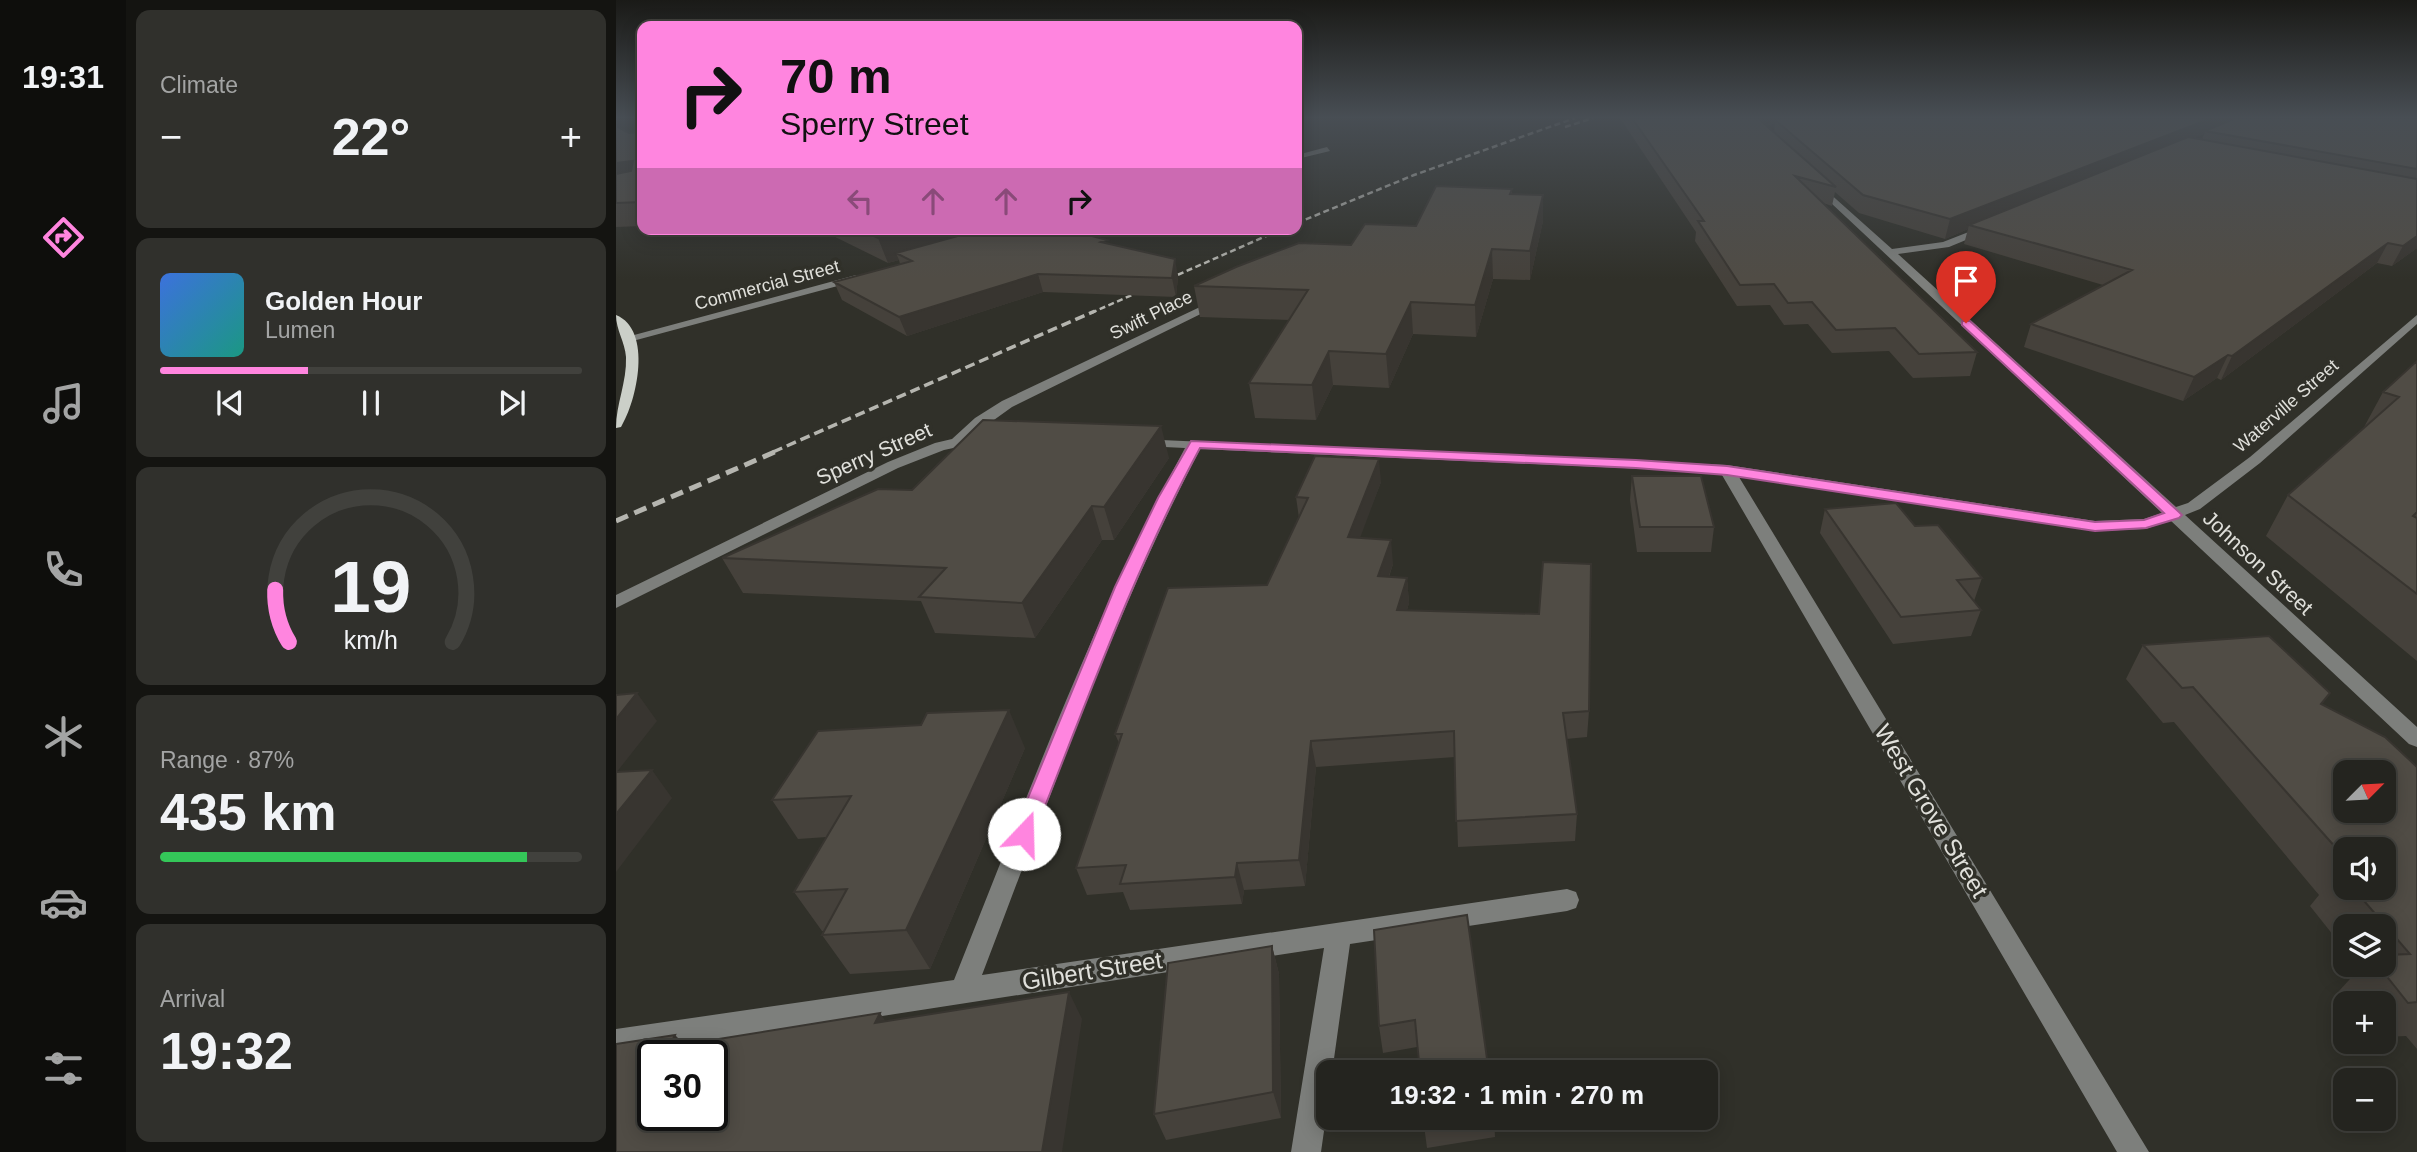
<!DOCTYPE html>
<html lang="en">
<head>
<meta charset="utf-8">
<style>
	:root { --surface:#24241f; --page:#30302c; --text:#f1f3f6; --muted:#a3a4a4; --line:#41413d; --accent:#ff85df }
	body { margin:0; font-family:Helvetica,sans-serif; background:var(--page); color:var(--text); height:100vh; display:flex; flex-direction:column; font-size:26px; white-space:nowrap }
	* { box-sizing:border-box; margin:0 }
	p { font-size:23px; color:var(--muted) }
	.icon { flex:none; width:38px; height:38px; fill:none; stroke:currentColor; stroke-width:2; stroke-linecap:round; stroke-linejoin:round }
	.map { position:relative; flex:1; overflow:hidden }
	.sheet { display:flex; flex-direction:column; gap:10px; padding:10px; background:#141411; width:490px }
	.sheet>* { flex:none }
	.hud { position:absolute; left:21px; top:21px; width:665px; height:214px; border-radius:14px; box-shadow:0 4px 18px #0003,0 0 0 2px var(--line); background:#ff85df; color:#111; overflow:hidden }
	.needle { width:46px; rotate:66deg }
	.tools { position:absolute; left:1717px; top:760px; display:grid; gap:14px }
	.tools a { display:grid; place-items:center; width:63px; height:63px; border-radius:14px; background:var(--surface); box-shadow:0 4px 18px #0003,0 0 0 2px var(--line); font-size:35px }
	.speed { position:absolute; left:21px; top:1040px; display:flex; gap:14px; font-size:35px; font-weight:700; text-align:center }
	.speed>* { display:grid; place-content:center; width:91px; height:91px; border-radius:50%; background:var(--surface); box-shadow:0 4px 18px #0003,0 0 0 2px var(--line); line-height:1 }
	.speed .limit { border:4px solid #111; border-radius:10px; background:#fff; color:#111 }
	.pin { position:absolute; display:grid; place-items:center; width:60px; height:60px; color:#fff; margin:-72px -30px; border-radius:50% 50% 50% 0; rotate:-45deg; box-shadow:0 0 7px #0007 }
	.pin .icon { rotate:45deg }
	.me { position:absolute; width:77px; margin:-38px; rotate:21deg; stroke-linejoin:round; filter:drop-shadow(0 0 5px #0008) }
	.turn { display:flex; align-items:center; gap:24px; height:147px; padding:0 28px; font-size:32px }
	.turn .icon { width:91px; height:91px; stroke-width:2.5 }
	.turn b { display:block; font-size:49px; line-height:60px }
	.lanes { display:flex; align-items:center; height:66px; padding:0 28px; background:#0003; justify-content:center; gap:35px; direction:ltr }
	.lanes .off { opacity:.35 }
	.big { font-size:52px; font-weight:600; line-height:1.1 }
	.sheet .tile { flex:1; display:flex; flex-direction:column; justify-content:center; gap:10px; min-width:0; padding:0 24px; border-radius:14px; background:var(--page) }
	.sheet .dial { align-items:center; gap:0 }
	.dial svg { height:182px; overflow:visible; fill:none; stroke:var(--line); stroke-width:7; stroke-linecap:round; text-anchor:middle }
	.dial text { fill:var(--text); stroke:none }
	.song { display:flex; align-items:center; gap:21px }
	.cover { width:84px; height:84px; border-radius:10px; background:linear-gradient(135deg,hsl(220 70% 55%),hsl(170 70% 35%)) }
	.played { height:7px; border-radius:4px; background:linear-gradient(90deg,var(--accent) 35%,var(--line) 35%) }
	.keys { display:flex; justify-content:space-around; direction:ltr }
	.heat { display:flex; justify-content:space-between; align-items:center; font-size:38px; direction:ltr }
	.charge { height:10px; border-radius:5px; background:linear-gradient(90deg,#34c759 87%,var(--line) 0) }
	.trip { position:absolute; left:700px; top:1060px; width:402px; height:70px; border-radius:14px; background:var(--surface); box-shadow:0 4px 18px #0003,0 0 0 2px var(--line); font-weight:600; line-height:70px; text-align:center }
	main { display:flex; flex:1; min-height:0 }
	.tabs { display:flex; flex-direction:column; width:126px; justify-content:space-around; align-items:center; background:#0e0e0c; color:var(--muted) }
	.tabs .icon { width:49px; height:49px }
	.tabs .selected { color:var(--accent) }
	.tabs b { font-size:32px; color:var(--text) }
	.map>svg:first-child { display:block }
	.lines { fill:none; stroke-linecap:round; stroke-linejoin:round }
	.minor { fill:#7d7f7c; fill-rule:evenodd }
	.major { fill:#cbcfc8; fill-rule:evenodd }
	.rail-far2 { stroke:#b5b5af; stroke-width:2.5; stroke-dasharray:6 3.5; stroke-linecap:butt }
	.rail-far1 { stroke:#b5b5af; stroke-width:3.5; stroke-dasharray:10 5; stroke-linecap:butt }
	.rail { stroke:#b5b5af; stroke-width:5; stroke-dasharray:13 7; stroke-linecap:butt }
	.wall { fill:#45413b; fill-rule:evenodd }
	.shaded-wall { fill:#383530 }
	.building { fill:#504c45; stroke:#383530; stroke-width:2; fill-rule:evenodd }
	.route { fill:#ff85df; stroke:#a65691; stroke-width:2 }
	.labels { text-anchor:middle; stroke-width:7; stroke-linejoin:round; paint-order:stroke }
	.far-street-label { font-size:18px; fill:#e0e0db; stroke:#303029 }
	.street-label { font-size:21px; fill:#e0e0db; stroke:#303029 }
	.near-street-label { font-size:24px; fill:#e0e0db; stroke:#303029 }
</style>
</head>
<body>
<main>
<nav class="tabs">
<b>19:31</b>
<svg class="icon selected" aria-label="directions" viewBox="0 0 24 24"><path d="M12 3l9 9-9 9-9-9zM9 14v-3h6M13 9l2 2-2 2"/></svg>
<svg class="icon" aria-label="music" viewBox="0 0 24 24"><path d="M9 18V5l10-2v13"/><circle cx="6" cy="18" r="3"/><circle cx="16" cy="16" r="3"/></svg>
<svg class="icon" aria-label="phone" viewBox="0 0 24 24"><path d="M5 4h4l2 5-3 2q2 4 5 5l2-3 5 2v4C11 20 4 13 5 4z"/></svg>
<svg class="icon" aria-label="climate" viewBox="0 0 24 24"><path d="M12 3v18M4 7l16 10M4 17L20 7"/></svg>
<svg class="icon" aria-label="car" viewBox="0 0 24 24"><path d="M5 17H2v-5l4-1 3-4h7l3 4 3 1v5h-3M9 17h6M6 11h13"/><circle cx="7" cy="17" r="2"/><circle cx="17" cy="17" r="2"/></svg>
<svg class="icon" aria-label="filters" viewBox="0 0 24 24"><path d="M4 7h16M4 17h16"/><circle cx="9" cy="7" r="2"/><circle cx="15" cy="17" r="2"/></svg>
</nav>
<section class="sheet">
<div class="tile"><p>Climate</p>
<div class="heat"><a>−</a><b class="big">22°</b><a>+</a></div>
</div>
<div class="tile">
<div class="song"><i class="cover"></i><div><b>Golden Hour</b><p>Lumen</p></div></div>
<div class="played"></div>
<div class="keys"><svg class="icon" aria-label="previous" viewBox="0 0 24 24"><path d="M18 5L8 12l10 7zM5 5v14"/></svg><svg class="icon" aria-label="pause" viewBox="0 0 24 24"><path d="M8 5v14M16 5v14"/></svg><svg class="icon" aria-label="next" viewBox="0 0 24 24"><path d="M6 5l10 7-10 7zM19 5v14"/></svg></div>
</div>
<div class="tile dial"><svg viewBox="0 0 100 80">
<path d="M14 69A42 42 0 1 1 86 69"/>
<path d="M14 69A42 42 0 0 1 8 46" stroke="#ff85df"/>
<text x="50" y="56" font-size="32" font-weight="700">19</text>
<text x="50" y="72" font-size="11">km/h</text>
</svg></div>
<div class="tile"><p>Range · 87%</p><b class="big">435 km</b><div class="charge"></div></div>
<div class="tile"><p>Arrival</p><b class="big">19:32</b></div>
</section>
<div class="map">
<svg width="1801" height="1152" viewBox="0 0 1801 1152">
	<rect width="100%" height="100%" fill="#303029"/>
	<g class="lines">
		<path class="minor" d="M711,147L714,151L681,159V155Z
			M1202,183L1276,249L1327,242L1368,226H1374V230L1333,247L1282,254L1560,507L1572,503L1634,457L1801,315V324L1644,463L1584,509L1569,515L1801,727V747L1793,744L1554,520L1530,529L1479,531L1176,483L1123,477L1533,1152H1501L1106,475L1073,471L584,449C496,618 434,798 366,975L951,889L960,892L963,900L960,908L951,911L734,944L716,1073H712V1103L705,1152H675L708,948L0,1057V1029L338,980C410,800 477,618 569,448L528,446L521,442L523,439L1111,465L1479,521L1528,519L1546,513L1199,188Z
			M240,275L245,278L244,280L13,342L7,338Z
			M603,298L609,301L607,303L396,407L357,435L375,434V440L328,450L282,468L0,608V595L272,462L319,443L336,439L359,418L386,401Z"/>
		<path class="major" d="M0,315C37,330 21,401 5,427L0,428C0,404 11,382 10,357C9,342 0,330 0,315Z"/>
		<path class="rail-far2" d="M949,127L977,118
			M681,223L798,175L959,118
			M475,313L666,229"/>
		<path class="rail-far1" d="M157,452L479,311"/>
		<path class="rail" d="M0,521L161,451"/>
	</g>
	<path class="wall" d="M1004,118H1801V248L1776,266L1761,263L1605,380L1601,378L1567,401L1408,347L1415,324L1487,285L1348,244L1352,229L1329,239L1243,213L1219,192L1216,206L1207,203L1361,352L1354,376L1297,378L1273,351L1216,353L1192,324L1168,325L1154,305L1121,306L1079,241L1080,232ZM1159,123L1158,132L1151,126ZM1588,134L1586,140L1577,138Z
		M0,126L13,133L26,132V226L0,227Z
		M896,189V194L927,221L914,280L877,279L860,337L797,334L773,388L717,385L700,420L639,418L633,383L673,320L584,317L578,286L735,245L800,226Z
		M203,229H450L492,244L562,277L560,297L427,292L291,336L226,300L218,282L284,264L283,260L272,263Z
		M1801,361V661L1650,536L1672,495L1747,429L1767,392Z
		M553,458L498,540H486L419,638L319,633L305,601L127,593L106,558L296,490Z
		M1016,476L1098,527L1095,552H1021L1014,500Z
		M765,482L743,538L777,564L773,577L791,578L793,603L791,610L973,711L971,737L950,739L961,814L959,841L842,847L839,757L700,767L689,886L628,890L626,904L514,910L507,892L471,895L460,868L503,743L499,734L651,585L683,518L680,497Z
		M1209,509L1299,526L1366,578L1358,601L1365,610L1355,636L1277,644L1204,533Z
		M1527,645L1706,705L1801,767V1049L1790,1036L1768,1037V1003H1732L1723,991L1744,968L1741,964H1768V926H1729V950L1694,906L1703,895L1558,722L1547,723L1510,679ZM1729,849L1768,887H1729Z
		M409,748L314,969L234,974L206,935L208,931H206L178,892L211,837L182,839L156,800Z
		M851,915L801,1047L767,1053L763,1026Z
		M656,946L663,974L665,1118L550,1140L538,1114Z
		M807,1118H878L879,1137L811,1148Z"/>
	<path class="shaded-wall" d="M1146,118H1182L1159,120V123L1152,124L1142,135L1144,120Z
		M1596,118H1629L1589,131L1588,134L1359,226L1353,225L1352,229L1329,239L1334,219Z
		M17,161L26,180L0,186V163Z
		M927,195V221L914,280V251Z
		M296,229H393L280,253L283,260L272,263L262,238Z
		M1801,236V248L1776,266L1787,246Z
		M1772,243L1761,263L1605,380L1616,356Z
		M876,249L877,279L860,337L859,305Z
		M559,259L562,277L560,297L556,278Z
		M422,274L427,292L291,336L283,317Z
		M795,302L797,334L773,388L770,354Z
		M713,351L717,385L700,420L696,385Z
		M1612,355L1601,378L1567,401L1578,377Z
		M545,426L553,458L498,540L488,507Z
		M763,459L765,482L735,562L732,537Z
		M476,506L486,540L419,638L406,603Z
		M775,540L777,564L764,601L762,576Z
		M791,578L793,603L783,635L781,610Z
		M21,693L41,721L0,773V719Z
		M393,710L409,748L314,969L290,930Z
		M695,741L700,767L689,886L683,860Z
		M36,770L56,798L0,872V814Z
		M621,863L628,890L626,904L619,877Z
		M656,946L663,974L665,1118L657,1092Z
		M453,992L466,1019L446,1152H426Z
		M264,1013L283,1041L259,1023Z
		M59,1035L79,1055L53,1047Z"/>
	<path class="building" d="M1016,118H1146L1144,120L1220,187L1179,176L1361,352L1303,354L1279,328L1220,330L1196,302L1172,303L1158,284L1124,285L1082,221H1088Z
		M1166,118H1596L1334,219L1247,195L1159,120Z
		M1620,118H1801V169L1589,131Z
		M0,126L13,133L26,132V202L0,203V174L15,171L17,161L0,163Z
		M1572,137L1801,179V236L1787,246L1772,243L1616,356L1612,355L1578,377L1415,324L1516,270L1353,225Z
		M820,186L896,189L894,194L927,195L914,251L876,249L859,305L795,302L770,354L713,351L696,385L633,383L692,290L578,286L620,267L683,243L735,245L749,224L800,226Z
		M244,229H296L262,238Z
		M367,229H450L491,240L485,242L559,259L556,278L422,274L283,317L218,282L296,261L280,253Z
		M1801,361V512L1797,516L1801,518V594L1672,495L1783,397L1767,392Z
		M367,420L545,426L488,507L476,506L406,603L303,597L330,568L106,558L262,489L296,490Z
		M699,456L763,459L732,537L775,540L762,576L791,578L781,610L923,614L927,562L975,564L973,711L947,713L961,814L840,821L838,731L695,741L683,860L621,863L619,877L504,884L510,865L460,868L506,734H499L552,588L651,585L692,498L680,497Z
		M1016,476H1085L1098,527H1024Z
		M1280,503L1299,526L1322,525L1366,578L1341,580L1365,610L1285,617L1209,509Z
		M1653,636L1714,693L1705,704L1769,737L1801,767V1002L1792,1003L1761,964H1768V955L1794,954L1736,887H1768V849H1729V858L1577,687L1566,688L1527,645ZM1729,772H1768V810H1729Z
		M21,693L0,719V695Z
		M393,710L290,930L206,935L231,889L178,892L235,796L156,800L202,731L305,725L311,713Z
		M36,770L0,814V772Z
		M1729,870V879L1722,871Z
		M851,915L873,1073H804L799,1020L763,1026L758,930Z
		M656,946L657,1092L538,1114L552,963Z
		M453,992L426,1152H0V1044L59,1035L53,1047L264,1013L259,1023ZM37,1055H96V1115H37Z
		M807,1118H830L808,1122Z"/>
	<linearGradient id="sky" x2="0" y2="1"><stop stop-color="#1a1a17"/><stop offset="0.42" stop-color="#484e54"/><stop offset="1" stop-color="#484e54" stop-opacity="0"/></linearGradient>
	<rect width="1801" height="279" fill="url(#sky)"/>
	<path class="route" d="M1346,321H1354L1563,512L1566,515L1563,518L1530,528L1479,531L1111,475L1020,468L584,448C517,572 470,704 418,834L415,840L408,843L400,840L397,834L499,587L542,498L575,441L1020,460L1111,466L1479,522L1528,520L1548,513L1346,325Z"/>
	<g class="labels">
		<g class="far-street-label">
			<text transform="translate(151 285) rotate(-15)" y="6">Commercial Street</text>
			<text transform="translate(535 315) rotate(-26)" y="6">Swift Place</text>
			<text transform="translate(1670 406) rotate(-41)" y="6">Waterville Street</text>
		</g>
		<g class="street-label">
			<text transform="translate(258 454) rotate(-24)" y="7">Sperry Street</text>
			<text transform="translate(1642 563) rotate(43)" y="7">Johnson Street</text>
		</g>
		<g class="near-street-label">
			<text transform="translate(1315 811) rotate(59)" y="8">West Grove Street</text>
			<text transform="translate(476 971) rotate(-9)" y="8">Gilbert Street</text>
		</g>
	</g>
</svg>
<div class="tools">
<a><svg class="needle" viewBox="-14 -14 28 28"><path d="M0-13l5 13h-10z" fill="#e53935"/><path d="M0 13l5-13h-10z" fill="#a3a4a4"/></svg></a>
<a><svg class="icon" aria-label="sound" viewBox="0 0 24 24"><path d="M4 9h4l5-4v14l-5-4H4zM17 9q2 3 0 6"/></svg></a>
<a><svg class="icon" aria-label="layers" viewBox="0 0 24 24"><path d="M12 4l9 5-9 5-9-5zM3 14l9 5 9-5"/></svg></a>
<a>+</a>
<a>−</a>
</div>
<div class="speed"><div class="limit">30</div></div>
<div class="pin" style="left:1350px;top:323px;background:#d93025"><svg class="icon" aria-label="arrive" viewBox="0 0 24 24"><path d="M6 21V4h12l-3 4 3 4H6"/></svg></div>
<svg class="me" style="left:408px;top:834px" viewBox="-20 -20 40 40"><circle r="19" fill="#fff"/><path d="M0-13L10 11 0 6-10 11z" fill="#ff85df"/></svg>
<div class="trip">19:32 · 1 min · 270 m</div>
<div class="hud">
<div class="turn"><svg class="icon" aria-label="right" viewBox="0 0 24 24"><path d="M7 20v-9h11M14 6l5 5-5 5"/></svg><div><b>70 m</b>Sperry Street</div></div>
<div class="lanes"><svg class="icon off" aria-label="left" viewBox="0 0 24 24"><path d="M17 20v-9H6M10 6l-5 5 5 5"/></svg><svg class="icon off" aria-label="ahead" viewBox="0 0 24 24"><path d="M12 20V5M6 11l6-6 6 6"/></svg><svg class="icon off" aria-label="ahead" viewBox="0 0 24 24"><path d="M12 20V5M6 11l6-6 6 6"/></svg><svg class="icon" aria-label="right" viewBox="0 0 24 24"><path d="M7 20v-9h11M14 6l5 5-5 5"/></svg></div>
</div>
</div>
</main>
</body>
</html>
